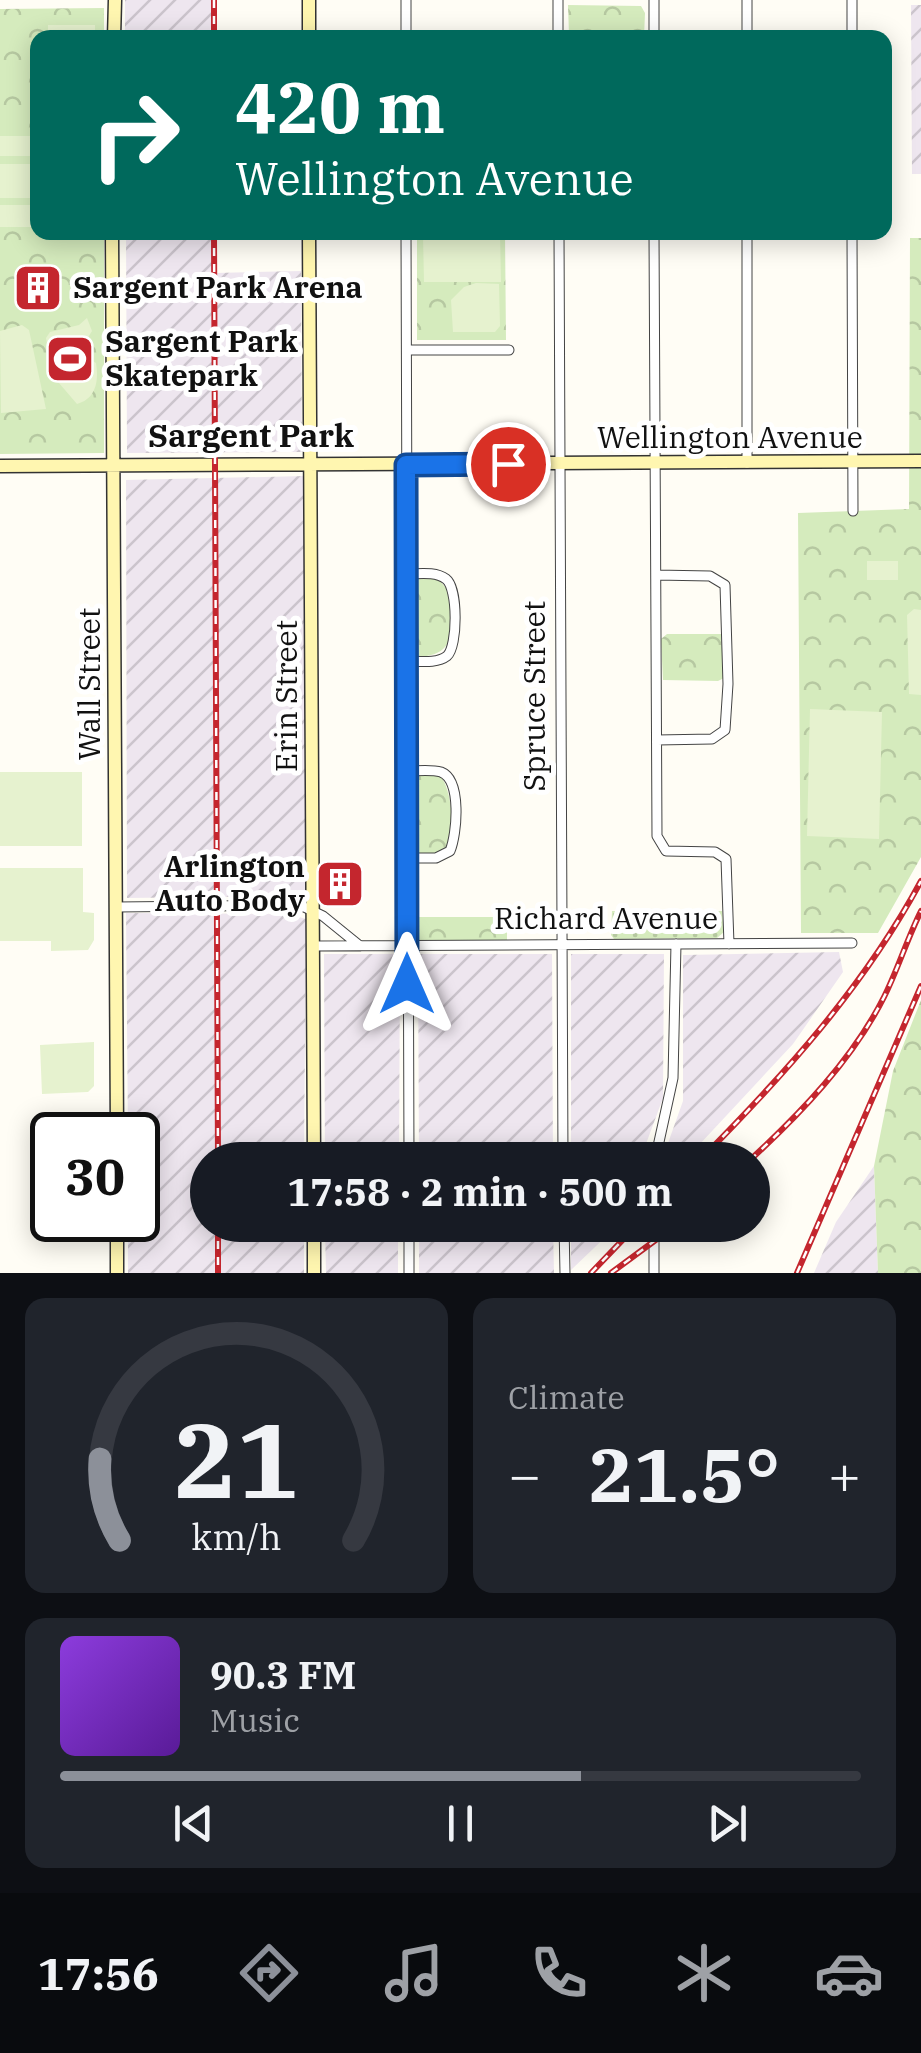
<!DOCTYPE html>
<html lang="en">
<head>
<meta charset="utf-8">
<style>
	:root { --surface:#171b24; --page:#20242c; --text:#f1f3f6; --muted:#9ea1a6; --line:#363941; --accent:#8c9099 }
	body { margin:0; font-family:"IBM Plex Serif",serif; background:var(--page); color:var(--text); height:100vh; display:flex; flex-direction:column; font-size:38px; white-space:nowrap }
	* { box-sizing:border-box; margin:0 }
	p { font-size:32px; color:var(--muted) }
	.icon { flex:none; width:55px; height:55px; fill:none; stroke:currentColor; stroke-width:2; stroke-linecap:round; stroke-linejoin:round }
	.map { position:relative; height:1273px; overflow:hidden }
	.sheet { display:flex; flex-direction:column; gap:25px; padding:25px; background:#0d0f14; flex:1 }
	.sheet>* { flex:none }
	.top-card { position:absolute; left:30px; top:30px; width:862px; height:210px; border-radius:20px; box-shadow:0 5px 25px #0003; background:#00695c; color:#fff; overflow:hidden }
	.speed { position:absolute; left:30px; top:1112px; display:flex; gap:20px; font-size:50px; font-weight:700; text-align:center }
	.speed>* { display:grid; place-content:center; width:130px; height:130px; border-radius:50%; background:var(--surface); box-shadow:0 5px 25px #0003; line-height:1 }
	.speed .limit { border:5px solid #111; border-radius:15px; background:#fff; color:#111 }
	.pin { position:absolute; display:grid; place-items:center; width:85px; height:85px; color:#fff; margin:-42px; border:5px solid #fff; border-radius:50%; box-shadow:0 2px 10px #0007 }
	.me { position:absolute; width:110px; margin:-55px; rotate:0deg; stroke-linejoin:round; filter:drop-shadow(0 0 8px #0008) }
	.turn { display:flex; align-items:center; gap:35px; height:210px; padding:0 40px; font-size:45px }
	.turn .icon { width:130px; height:130px; stroke-width:2.5 }
	.turn b { display:block; font-size:70px; line-height:85px }
	.big { font-size:75px; font-weight:700; line-height:1.1 }
	.sheet .tile { flex:1; display:flex; flex-direction:column; justify-content:center; gap:15px; min-width:0; padding:0 35px; border-radius:20px; background:var(--page) }
	.sheet .dial { align-items:center; gap:0 }
	.dial svg { height:260px; overflow:visible; fill:none; stroke:var(--line); stroke-width:7; stroke-linecap:round; text-anchor:middle }
	.dial text { fill:var(--text); stroke:none }
	.song { display:flex; align-items:center; gap:30px }
	.cover { width:120px; height:120px; border-radius:15px; background:linear-gradient(135deg,hsl(270 70% 55%),hsl(270 70% 35%)) }
	.played { height:10px; border-radius:5px; background:linear-gradient(90deg,var(--accent) 65%,var(--line) 65%) }
	.keys { display:flex; justify-content:space-around; direction:ltr }
	.heat { display:flex; justify-content:space-between; align-items:center; font-size:55px; direction:ltr }
	.sheet .tiles { flex:1; display:grid; gap:25px; grid-template-columns:1fr 1fr }
	.tile:last-child { grid-column:span 2 }
	.trip { position:absolute; left:190px; top:1142px; width:580px; height:100px; border-radius:50px; background:var(--surface); box-shadow:0 5px 25px #0003; font-weight:700; line-height:100px; text-align:center }
	.tab-bar { display:flex; height:160px; justify-content:space-around; align-items:center; background:#090b0e; color:var(--muted) }
	.tab-bar .icon { width:70px; height:70px }
	.tab-bar .selected { color:var(--accent) }
	.tab-bar b { font-size:45px; color:var(--text) }
	.map>svg:first-child { display:block }
	.industrial { fill:url(#industrial-furrows) }
	.grass { fill:url(#grass-dots) }
	.park { fill:url(#park-crowns) }
	.pitch { fill:#e6f2cf }
	.lines { fill:none; stroke-linecap:round; stroke-linejoin:round }
	.street-casing { stroke:#444; stroke-width:11 }
	.secondary-casing { stroke:#333; stroke-width:15 }
	.street { stroke:#fff; stroke-width:9 }
	.secondary { stroke:#fff6b0; stroke-width:12 }
	.rail-casing { stroke:#c4262e; stroke-width:6 }
	.rail { stroke:#fff; stroke-width:2.5; stroke-dasharray:8; stroke-linecap:butt }
	.route-casing { stroke:#114b97; stroke-width:25 }
	.route { stroke:#1a73e8; stroke-width:18 }
	.labels { text-anchor:middle; stroke-width:10; stroke-linejoin:round; paint-order:stroke }
	.poi-label { font-size:30px; font-weight:bold; fill:#111; stroke:#fff; text-anchor:start }
	.street-label { font-size:30px; fill:#111; stroke:#fff }
	.neighbourhood-label { font-size:32px; font-weight:bold; fill:#111; stroke:#fff }
</style>
</head>
<body>
<div class="map">
<svg width="921" height="1273" viewBox="0 0 921 1273">
	<defs>
		<pattern id="industrial-furrows" width="10" height="10" patternUnits="userSpaceOnUse" patternTransform="scale(2.5)"><rect width="10" height="10" fill="#eee6ef"/><path d="M-1 1l2-2M0 10L10 0M9 11l2-2" fill="none" stroke="#cbc4cc"/></pattern>
		<pattern id="grass-dots" width="8" height="8" patternUnits="userSpaceOnUse" patternTransform="scale(2.5)"><rect width="8" height="8" fill="#d5ebbd"/><path d="M2 2h.1M6 6h.1" fill="none" stroke="#b6c8a1" stroke-width="1.8" stroke-linecap="round"/></pattern>
		<pattern id="park-crowns" width="20" height="18" patternUnits="userSpaceOnUse" patternTransform="scale(2.5)"><rect width="20" height="18" fill="#d5ebbd"/><path d="M2 6a3 3 0 1 1 6 0M12 15a3 3 0 1 1 6 0" fill="none" stroke="#b6c8a1"/></pattern>
	</defs>
	<rect width="100%" height="100%" fill="#fffdf5"/>
	<path class="industrial" d="M125,0H214V37H125Z
		M911,5H921V174H912Z
		M126,233H214L215,273L301,271L302,452L127,453Z
		M305,476L306,896L127,898L126,480Z
		M126,913L289,914L306,919L304,1160H208V1225H304V1273H128V1220H138V1135H128Z
		M839,952L843,972L793,1044L685,1160H662L683,1101V955Z
		M324,954H400L399,1160H325Z
		M418,954H552L553,1160H419Z
		M571,954H664L663,1098L640,1160H571Z
		M874,1166L878,1273H814L836,1222Z
		M325,1225H398V1273H326Z
		M419,1225H553L554,1273H419Z
		M571,1225H618L571,1270Z"/>
	<path class="grass" d="M612,911H722L724,932L717,938L614,939L611,935Z"/>
	<path class="park" d="M568,5L641,6L645,13L644,37L569,35Z
		M104,8V37L38,38V232L104,233V453L0,454V9Z
		M417,233H505L506,340H417Z
		M910,238H921V857L878,933H801L798,513L909,509Z
		M417,578H437L450,592C450,627 461,655 417,657Z
		M667,634H721L724,678L718,681L663,680L661,639Z
		M417,775L440,776C452,787 458,842 442,851C435,855 426,854 418,854Z
		M412,917H507V940L412,941Z
		M921,1000V1273H878L874,1166L893,1071Z"/>
	<path class="pitch" d="M48,25H95V37H48Z
		M0,136H37V156H0Z
		M0,164H37V198H0Z
		M0,205H37V227H0Z
		M500,234L501,282H424L423,235Z
		M476,283L499,284L500,326L495,332H453L451,300L464,287Z
		M87,318L92,331L84,344L85,356L96,363C99,381 96,399 77,404L53,376L46,338L50,332L79,325Z
		M22,325L29,330L46,409L1,413L0,331Z
		M867,561H898V580H867Z
		M914,609L921,610V695L909,694L907,615Z
		M810,709L882,712L879,839L807,836Z
		M0,772H82V846H0Z
		M0,868H83V912L94,913V940L88,950L51,951V941H0Z
		M94,1042V1086L88,1092L42,1094L40,1045Z"/>
	<g class="lines">
		<g class="street-casing">
			<path id="street" d="M406,0V38
				M558,0V38
				M654,0V38
				M747,0V38
				M852,38V0
				M406,232L409,1160
				M559,232L563,1160
				M654,232L657,836L666,851L715,852L726,859L729,944
				M747,232V463
				M852,232L853,511
				M407,350H509
				M406,574C419,574 435,571 446,579C458,588 458,646 447,656C437,664 419,661 407,661
				M656,575L710,576L725,585L728,684L725,730L712,739L657,740
				M407,858H436L450,851C457,834 462,780 441,772C431,769 417,771 407,771
				M117,907L300,905L323,916L360,946
				M312,946L852,943
				M655,1160L673,1078L676,944
				M409,1225V1273
				M564,1225L565,1273
				M654,1225V1273"/>
		</g>
		<g class="secondary-casing">
			<path id="secondary" d="M114,38L115,0
				M309,38V0
				M112,232L117,1135
				M309,232L314,1160
				M0,466L921,461
				M117,1220V1273
				M314,1225V1273"/>
		</g>
		<use href="#street" class="street"/>
		<use href="#secondary" class="secondary"/>
		<g class="rail-casing">
			<path id="rail" d="M214,0V38
				M214,232L218,1160
				M700,1160C784,1075 864,987 921,881
				M750,1160C800,1114 853,1059 884,997C898,969 907,939 921,911
				M218,1225V1273
				M591,1273L637,1225
				M611,1273L676,1225
				M797,1273L921,986"/>
		</g>
		<use href="#rail" class="rail"/>
	</g>
	<g class="lines">
		<g class="route-casing">
			<path id="route" d="M407,984L406,465L508,464"/>
		</g>
		<use href="#route" class="route"/>
	</g>
	<defs>
		<g id="building-square" transform="scale(2.5)"><rect x="-9" y="-9" width="18" height="18" rx="4" fill="#c4262e" stroke="#fff"/><path d="M-4-6H4V6H1V3H-1V6H-4ZM-2.5-4.3h1.7v1.8h-1.7ZM.8-4.3h1.7v1.8H.8ZM-2.5-1h1.7V.8h-1.7ZM.8-1h1.7V.8H.8Z" fill="#fff"/></g>
		<g id="stadium-square" transform="scale(2.5)"><rect x="-9" y="-9" width="18" height="18" rx="4" fill="#c4262e" stroke="#fff"/><path d="M0-5a6.5 5 0 1 0 0 10a6.5 5 0 1 0 0-10ZM-3.5-1.8h7v3.6h-7Z" fill="#fff"/></g>
	</defs>
	<g fill-rule="evenodd">
		<use href="#building-square" x="38" y="288"/>
		<use href="#stadium-square" x="70" y="359"/>
		<use href="#building-square" x="340" y="884"/>
	</g>
	<g class="labels">
		<g class="poi-label">
			<text x="73" y="298">Sargent Park Arena</text>
			<text x="105" y="352">Sargent Park<tspan x="105" dy="34">Skatepark</tspan></text>
			<text x="305" y="877" text-anchor="end">Arlington<tspan x="305" dy="34">Auto Body</tspan></text>
		</g>
		<g class="street-label">
			<text x="730" y="448">Wellington Avenue</text>
			<text transform="translate(90 684) rotate(-90)" y="10">Wall Street</text>
			<text transform="translate(287 696) rotate(-90)" y="10">Erin Street</text>
			<text transform="translate(535 696) rotate(-90)" y="10">Spruce Street</text>
			<text x="606" y="929">Richard Avenue</text>
		</g>
		<g class="neighbourhood-label">
			<text x="251" y="447">Sargent Park</text>
		</g>
	</g>
</svg>
<div class="speed"><div class="limit">30</div></div>
<div class="pin" style="left:508px;top:464px;background:#d93025"><svg class="icon" aria-label="arrive" viewBox="0 0 24 24"><path d="M6 21V4h12l-3 4 3 4H6"/></svg></div>
<svg class="me" style="left:407px;top:984px" viewBox="-20 -20 40 40"><path d="M0-17L14 15 0 8-14 15z" fill="#1a73e8" stroke="#fff" stroke-width="4"/></svg>
<div class="trip">17:58 · 2 min · 500 m</div>
<div class="top-card">
<div class="turn"><svg class="icon" aria-label="right" viewBox="0 0 24 24"><path d="M7 20v-9h11M14 6l5 5-5 5"/></svg><div><b>420 m</b>Wellington Avenue</div></div>
</div>
</div>
<section class="sheet">
<div class="tiles">
<div class="tile dial"><svg viewBox="0 0 100 80">
<path d="M14 69A42 42 0 1 1 86 69"/>
<path d="M14 69A42 42 0 0 1 8 44" stroke="#8c9099"/>
<text x="50" y="56" font-size="32" font-weight="700">21</text>
<text x="50" y="72" font-size="11">km/h</text>
</svg></div>
<div class="tile"><p>Climate</p>
<div class="heat"><a>−</a><b class="big">21.5°</b><a>+</a></div>
</div>
<div class="tile">
<div class="song"><i class="cover"></i><div><b>90.3 FM</b><p>Music</p></div></div>
<div class="played"></div>
<div class="keys"><svg class="icon" aria-label="previous" viewBox="0 0 24 24"><path d="M18 5L8 12l10 7zM5 5v14"/></svg><svg class="icon" aria-label="pause" viewBox="0 0 24 24"><path d="M8 5v14M16 5v14"/></svg><svg class="icon" aria-label="next" viewBox="0 0 24 24"><path d="M6 5l10 7-10 7zM19 5v14"/></svg></div>
</div>
</div>
</section>
<nav class="tab-bar">
<b>17:56</b>
<svg class="icon selected" aria-label="directions" viewBox="0 0 24 24"><path d="M12 3l9 9-9 9-9-9zM9 14v-3h6M13 9l2 2-2 2"/></svg>
<svg class="icon" aria-label="music" viewBox="0 0 24 24"><path d="M9 18V5l10-2v13"/><circle cx="6" cy="18" r="3"/><circle cx="16" cy="16" r="3"/></svg>
<svg class="icon" aria-label="phone" viewBox="0 0 24 24"><path d="M5 4h4l2 5-3 2q2 4 5 5l2-3 5 2v4C11 20 4 13 5 4z"/></svg>
<svg class="icon" aria-label="climate" viewBox="0 0 24 24"><path d="M12 3v18M4 7l16 10M4 17L20 7"/></svg>
<svg class="icon" aria-label="car" viewBox="0 0 24 24"><path d="M5 17H2v-5l4-1 3-4h7l3 4 3 1v5h-3M9 17h6M6 11h13"/><circle cx="7" cy="17" r="2"/><circle cx="17" cy="17" r="2"/></svg>
</nav>
</body>
</html>
